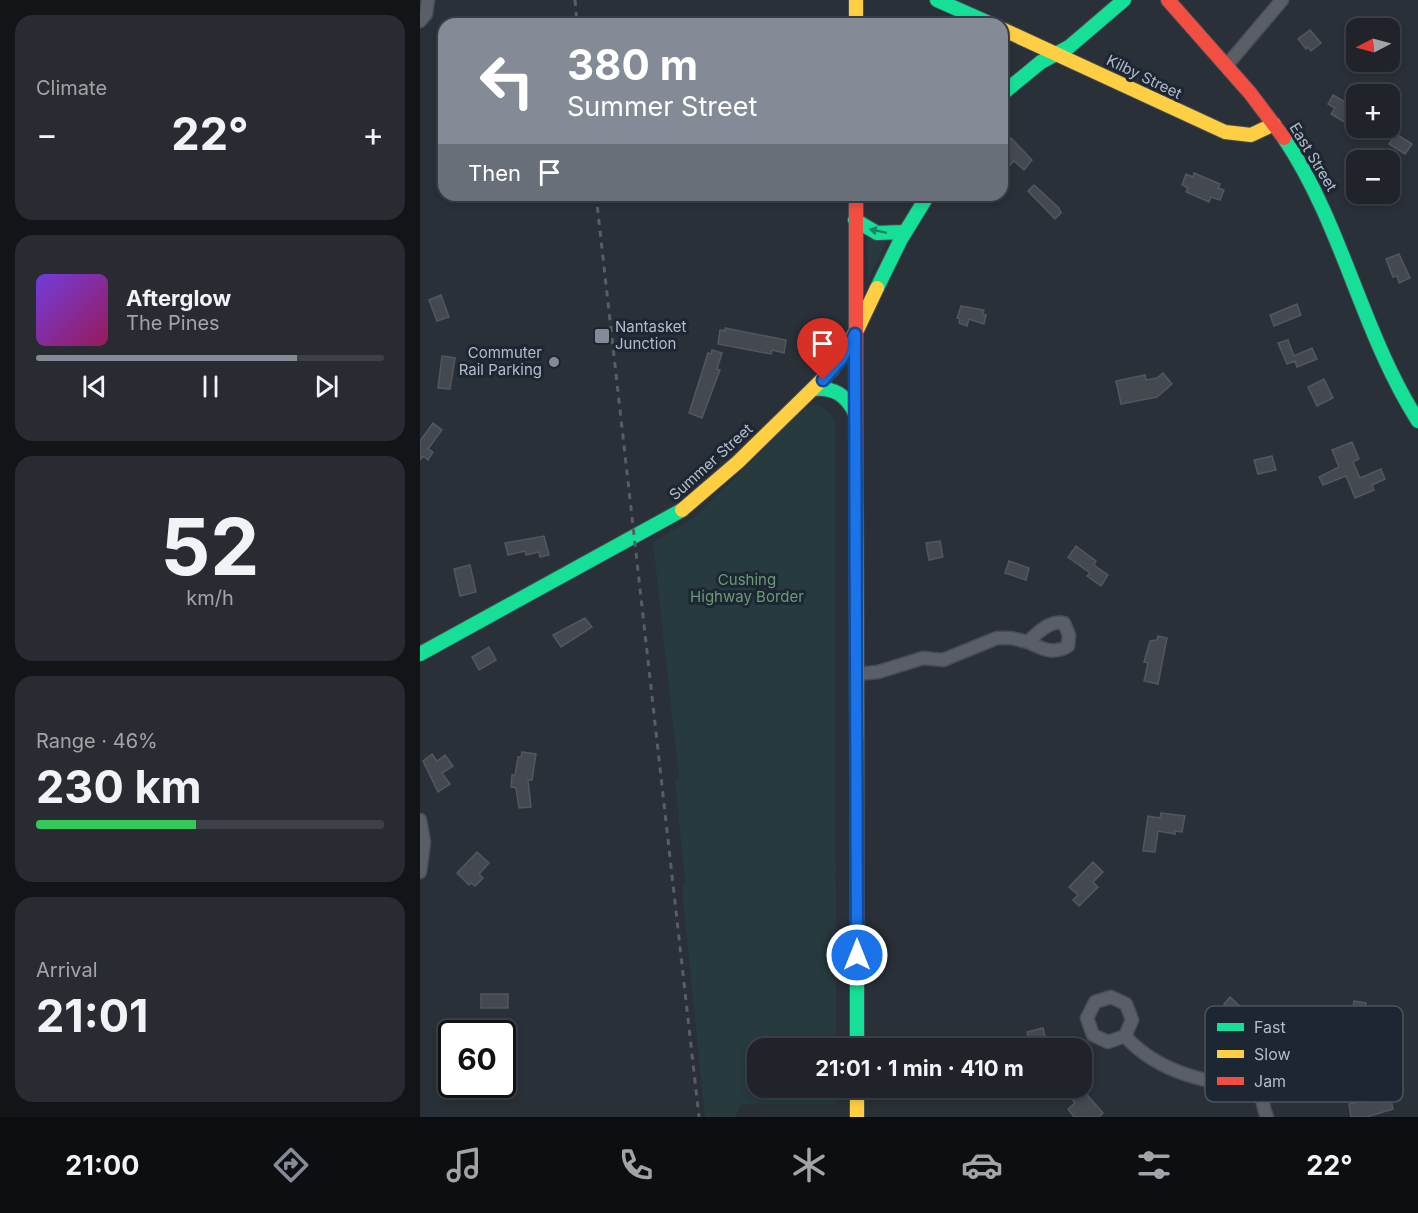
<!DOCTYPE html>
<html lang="en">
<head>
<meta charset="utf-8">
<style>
	:root { --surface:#20242a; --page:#282c32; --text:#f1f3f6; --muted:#a2a4a8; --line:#3d4147; --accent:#848b96 }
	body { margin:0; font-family:Inter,sans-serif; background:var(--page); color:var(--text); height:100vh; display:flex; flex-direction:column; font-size:22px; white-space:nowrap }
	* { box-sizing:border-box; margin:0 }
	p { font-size:20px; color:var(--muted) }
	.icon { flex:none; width:33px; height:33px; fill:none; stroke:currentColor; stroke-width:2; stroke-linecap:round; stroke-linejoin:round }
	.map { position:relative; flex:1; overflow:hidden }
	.side { display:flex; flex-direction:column; gap:15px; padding:15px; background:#121417; width:420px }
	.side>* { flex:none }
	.hud { position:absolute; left:18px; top:18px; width:570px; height:183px; border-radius:18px; box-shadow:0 3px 9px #0003,0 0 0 2px var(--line); background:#848b96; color:#fff; overflow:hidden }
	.needle { width:39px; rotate:264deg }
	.fabs { position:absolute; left:926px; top:18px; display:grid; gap:12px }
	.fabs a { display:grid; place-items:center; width:54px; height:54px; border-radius:12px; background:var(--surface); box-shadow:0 3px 9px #0003,0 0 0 2px var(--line); font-size:30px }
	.speed { position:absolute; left:18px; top:1020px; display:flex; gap:12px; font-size:30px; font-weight:700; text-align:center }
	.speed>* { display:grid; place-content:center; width:78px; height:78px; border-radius:50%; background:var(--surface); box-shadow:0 3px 9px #0003,0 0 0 2px var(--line); line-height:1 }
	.speed .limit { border:3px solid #111; border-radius:9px; background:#fff; color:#111 }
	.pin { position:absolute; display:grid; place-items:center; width:51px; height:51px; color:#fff; margin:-62px -26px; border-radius:50% 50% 50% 0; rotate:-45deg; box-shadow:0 0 6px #0007 }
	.pin .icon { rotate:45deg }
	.me { position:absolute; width:66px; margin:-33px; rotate:0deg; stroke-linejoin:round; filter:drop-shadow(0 0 4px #0008) }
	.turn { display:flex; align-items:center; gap:21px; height:126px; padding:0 30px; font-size:27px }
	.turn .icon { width:78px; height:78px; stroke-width:2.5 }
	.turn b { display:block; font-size:42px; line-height:51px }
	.then { display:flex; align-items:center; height:57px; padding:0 30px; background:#0003; gap:12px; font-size:22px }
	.big { font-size:45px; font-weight:700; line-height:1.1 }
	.side .tile { flex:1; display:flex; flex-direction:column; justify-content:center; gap:9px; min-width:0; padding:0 21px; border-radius:18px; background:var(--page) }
	.side .dial { align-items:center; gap:0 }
	.dial b { font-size:78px; line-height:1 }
	.song { display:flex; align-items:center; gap:18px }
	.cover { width:72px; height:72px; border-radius:9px; background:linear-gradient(135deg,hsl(260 70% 55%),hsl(330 70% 35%)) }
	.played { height:6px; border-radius:3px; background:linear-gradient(90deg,var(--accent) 75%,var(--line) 75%) }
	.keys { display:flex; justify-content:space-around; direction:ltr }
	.heat { display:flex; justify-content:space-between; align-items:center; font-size:33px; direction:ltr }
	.charge { height:9px; border-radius:4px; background:linear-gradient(90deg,#34c759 46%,var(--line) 0) }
	.trip { position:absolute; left:327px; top:1038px; width:345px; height:60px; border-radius:18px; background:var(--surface); box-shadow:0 3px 9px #0003,0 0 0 2px var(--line); font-weight:700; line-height:60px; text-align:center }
	.dock { display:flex; height:96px; justify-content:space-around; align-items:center; background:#0d0e11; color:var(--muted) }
	.dock .icon { width:42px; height:42px }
	.dock .active { color:var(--accent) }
	.dock b { font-size:27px; color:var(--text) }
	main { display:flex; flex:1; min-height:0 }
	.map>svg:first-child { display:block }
	.green { fill:#273a3e }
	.building { fill:#444950; stroke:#52575f; stroke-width:1.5 }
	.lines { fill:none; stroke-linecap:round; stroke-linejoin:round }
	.street-casing { stroke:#484c53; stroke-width:15 }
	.fast-casing { stroke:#484c53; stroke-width:16 }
	.slow-casing { stroke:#484c53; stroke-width:16 }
	.jam-casing { stroke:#484c53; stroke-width:16 }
	.street { stroke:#5a5e66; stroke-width:12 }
	.fast { stroke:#16e098; stroke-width:14 }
	.slow { stroke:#ffcf43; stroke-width:14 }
	.jam { stroke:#f24e42; stroke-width:14 }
	.rail { stroke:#595d64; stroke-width:3; stroke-dasharray:6 6; stroke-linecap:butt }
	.oneway { fill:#1a8366 }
	.route-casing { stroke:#114b97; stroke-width:15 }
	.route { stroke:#1a73e8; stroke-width:10 }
	.poi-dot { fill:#848b96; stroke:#1d2633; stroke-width:2 }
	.labels { text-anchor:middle; stroke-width:6; stroke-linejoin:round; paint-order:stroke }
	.street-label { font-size:15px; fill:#b4bcc9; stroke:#1d2633 }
	.poi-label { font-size:15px; fill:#b4bcc9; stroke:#1d2633; text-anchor:start }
	.park-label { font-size:15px; fill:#6b9a76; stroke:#1d2633 }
	.key { fill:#1d2633; stroke:#4a5360; stroke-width:1.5 }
	.key-label { font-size:16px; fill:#b4bcc9 }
</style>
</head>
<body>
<main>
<section class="side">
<div class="tile"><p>Climate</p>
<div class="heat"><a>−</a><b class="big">22°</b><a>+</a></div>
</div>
<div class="tile">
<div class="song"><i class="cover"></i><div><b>Afterglow</b><p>The Pines</p></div></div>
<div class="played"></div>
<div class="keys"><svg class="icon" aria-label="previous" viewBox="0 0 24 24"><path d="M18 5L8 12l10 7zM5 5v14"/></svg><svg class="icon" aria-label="pause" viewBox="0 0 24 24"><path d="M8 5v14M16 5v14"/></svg><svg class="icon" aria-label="next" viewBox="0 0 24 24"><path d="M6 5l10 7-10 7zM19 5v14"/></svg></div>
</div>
<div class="tile dial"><b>52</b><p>km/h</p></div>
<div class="tile"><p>Range · 46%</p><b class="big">230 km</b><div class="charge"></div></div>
<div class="tile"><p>Arrival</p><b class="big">21:01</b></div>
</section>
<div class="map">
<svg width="998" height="1117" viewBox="0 0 998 1117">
	<rect width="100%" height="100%" fill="#2a3038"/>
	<path class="green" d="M449,238L467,240L448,281L447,239Z
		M392,405C405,407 412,412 415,425L416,1048H338V1088H416V1104H321L315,1117H285L262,888L265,882L255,780L259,778L233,542L275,517L384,409Z"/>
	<path class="building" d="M890,30L901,43L891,51L888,47L886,49L878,39Z
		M913,95L930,105L936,95V129L911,114L915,108L908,104Z
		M976,134L992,144L985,154L969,144Z
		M591,138L612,160L604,170L594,161L590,165L587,163L582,168V148Z
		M774,173L800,184L798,188L804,190L800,200L791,197L789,202L766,192L768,188L762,185L766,174L773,177Z
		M614,185L639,208L641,213L635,219L608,191Z
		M979,254L990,278L979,283L977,276L973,277L966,259Z
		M21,295L29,317L17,321L9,300Z
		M877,304L881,315L854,326L850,315Z
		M541,306L564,310L563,314L566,315L564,324L549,319L547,326L539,323L540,319L537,318Z
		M305,328L366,340L364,353L352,350L351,354L298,344L300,330L305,331Z
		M868,340L874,356L892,348L897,359L877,367L875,361L867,364L858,343Z
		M292,350L302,353L297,369L300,370L282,418L269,413L288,353L291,354Z
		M22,356L35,358L30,389L18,388Z
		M743,373L752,384L737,397L701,404L696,381L725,375L726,380L737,378Z
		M904,379L913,398L897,406L888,387Z
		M13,423L22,430L8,449L13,452L8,460L3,456L0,460V441Z
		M932,442L939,459L933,462L940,478L961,469L965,479L952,485L954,490L935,498L926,476L903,485L899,477L919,467L912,450Z
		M852,456L856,470L838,474L834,460Z
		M124,536L129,555L120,557L119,552L106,555L105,551L88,555L85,543Z
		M520,541L523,557L509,560L506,543Z
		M656,546L676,561L674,565L688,575L681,586L667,576L670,573L648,557Z
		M589,561L609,568L606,580L585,573Z
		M50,565L56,592L40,596L34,569Z
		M165,618L172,627L141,647L133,635Z
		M738,636L747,638L738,684L724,681L728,663L724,662L730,641L737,640Z
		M69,647L76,660L59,670L52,657Z
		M102,752L116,754L112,780H108L111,807L99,808L96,788L91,787L92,775H95L98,757H101Z
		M12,754L17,761L25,755L33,766L22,773L30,784L18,792L3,761Z
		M741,813L765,816L762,832L755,831V834L738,831L735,852L723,851L728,816L740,818Z
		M57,852L69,863L59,874L63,878L55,886L51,883L49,885L37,873Z
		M673,862L683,872L673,882L678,887L659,906L653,900L658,895L649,887Z
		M61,994H88V1008H61Z
		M810,997L822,1008L814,1018L806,1011L809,1008L804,1004Z
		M934,1001L946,1003V1007L957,1009L955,1021L931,1018Z
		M623,1028L628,1048H611L607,1032Z
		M661,1088L683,1113L679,1117H654L648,1109L655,1103L650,1097Z
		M970,1095L973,1109L947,1117H931L929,1104Z"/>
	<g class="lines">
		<g class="street-casing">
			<path id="street" d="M0,21L6,14L8,0
				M807,65L862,0
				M436,674L458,672L503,658L523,660L577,638H591L608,642C617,633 630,620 644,623L649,635L648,646C634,655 622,649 608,642
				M0,820L4,842L0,872
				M705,1036L688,1042L673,1035L667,1018L675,1002L691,997L706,1004L712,1020L705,1036C738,1073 792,1086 841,1086
				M847,1117C833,1083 849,1052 871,1026"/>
		</g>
		<g class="fast-casing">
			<path id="fast" d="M517,0L571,24
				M582,94L621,62L649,47L704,0
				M864,138C923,226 941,331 998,421
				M435,220L457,233L483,232
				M457,288L481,239L508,195
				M393,389C414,387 426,395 435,413
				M0,654L262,510
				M437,736V1048"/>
		</g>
		<g class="slow-casing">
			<path id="slow" d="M436,0V24
				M582,29L805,132L831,135L854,124
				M436,487L437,736
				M262,510L318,462L412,370L438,328L457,288
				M437,1088V1117"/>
		</g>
		<g class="jam-casing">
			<path id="jam" d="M748,0L830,93L864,138
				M436,195V487"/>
		</g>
		<use href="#street" class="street"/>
		<use href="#fast" class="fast"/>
		<use href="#slow" class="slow"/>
		<use href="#jam" class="jam"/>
		<path class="rail" d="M155,0L157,24
			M176,195L279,1117"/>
	</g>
	<defs><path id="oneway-solid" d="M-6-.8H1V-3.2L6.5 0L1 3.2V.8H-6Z" transform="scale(1.5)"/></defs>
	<use class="oneway" href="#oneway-solid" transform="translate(458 231) rotate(-168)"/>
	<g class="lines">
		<g class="route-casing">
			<path id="route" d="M403,380L422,358L435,334L437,955"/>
		</g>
		<use href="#route" class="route"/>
	</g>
	<g class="poi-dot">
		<rect x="174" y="328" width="16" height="16" rx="3"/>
		<circle cx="134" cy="362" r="6"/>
	</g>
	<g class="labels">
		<g class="street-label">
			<text transform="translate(724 77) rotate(26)" y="5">Kilby Street</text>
			<text transform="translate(893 157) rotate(59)" y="5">East Street</text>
			<text transform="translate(291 462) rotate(-42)" y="5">Summer Street</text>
		</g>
		<g class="poi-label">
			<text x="195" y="332">Nantasket<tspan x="195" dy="17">Junction</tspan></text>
			<text x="122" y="358" text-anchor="end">Commuter<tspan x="122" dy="17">Rail Parking</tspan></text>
		</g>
		<g class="park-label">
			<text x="327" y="585">Cushing<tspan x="327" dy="17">Highway Border</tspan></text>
		</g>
	</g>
	<rect x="785" y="1006" width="198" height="96" rx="9" class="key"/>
	<rect x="797" y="1023" width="27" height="8" fill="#16e098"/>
	<rect x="797" y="1050" width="27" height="8" fill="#ffcf43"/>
	<rect x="797" y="1077" width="27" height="8" fill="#f24e42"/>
	<g class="key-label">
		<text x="834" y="1033">Fast</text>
		<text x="834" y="1060">Slow</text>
		<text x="834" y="1087">Jam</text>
	</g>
</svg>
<div class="fabs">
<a><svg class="needle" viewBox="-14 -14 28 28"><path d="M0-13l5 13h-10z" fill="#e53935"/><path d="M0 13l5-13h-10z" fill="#a2a4a8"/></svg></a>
<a>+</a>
<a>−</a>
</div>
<div class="speed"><div class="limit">60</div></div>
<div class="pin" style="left:403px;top:380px;background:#d93025"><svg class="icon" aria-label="arrive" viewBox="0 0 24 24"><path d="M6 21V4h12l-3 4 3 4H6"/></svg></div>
<svg class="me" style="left:437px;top:955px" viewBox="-20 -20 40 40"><circle r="17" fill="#1a73e8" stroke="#fff" stroke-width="3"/><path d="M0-11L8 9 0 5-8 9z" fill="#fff"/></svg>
<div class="trip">21:01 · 1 min · 410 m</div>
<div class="hud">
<div class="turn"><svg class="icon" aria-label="left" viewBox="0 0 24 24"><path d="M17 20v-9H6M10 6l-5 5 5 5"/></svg><div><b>380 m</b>Summer Street</div></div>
<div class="then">Then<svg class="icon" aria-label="arrive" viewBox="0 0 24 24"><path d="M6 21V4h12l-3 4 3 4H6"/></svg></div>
</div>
</div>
</main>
<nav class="dock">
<b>21:00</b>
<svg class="icon active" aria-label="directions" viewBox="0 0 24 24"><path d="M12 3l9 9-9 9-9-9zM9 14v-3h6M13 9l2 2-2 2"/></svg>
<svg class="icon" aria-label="music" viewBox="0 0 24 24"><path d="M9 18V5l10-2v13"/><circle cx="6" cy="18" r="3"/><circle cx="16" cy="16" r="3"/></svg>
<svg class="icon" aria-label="phone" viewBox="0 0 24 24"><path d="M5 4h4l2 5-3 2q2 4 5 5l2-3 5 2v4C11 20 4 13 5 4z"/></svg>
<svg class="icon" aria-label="climate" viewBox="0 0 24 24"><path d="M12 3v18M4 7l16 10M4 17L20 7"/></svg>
<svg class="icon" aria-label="car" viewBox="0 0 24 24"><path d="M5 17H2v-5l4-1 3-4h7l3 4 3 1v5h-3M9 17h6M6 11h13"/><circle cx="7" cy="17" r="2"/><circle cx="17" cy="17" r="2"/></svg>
<svg class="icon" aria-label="filters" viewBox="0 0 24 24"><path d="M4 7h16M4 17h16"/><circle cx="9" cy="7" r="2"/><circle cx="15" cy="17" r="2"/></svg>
<b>22°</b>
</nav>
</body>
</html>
